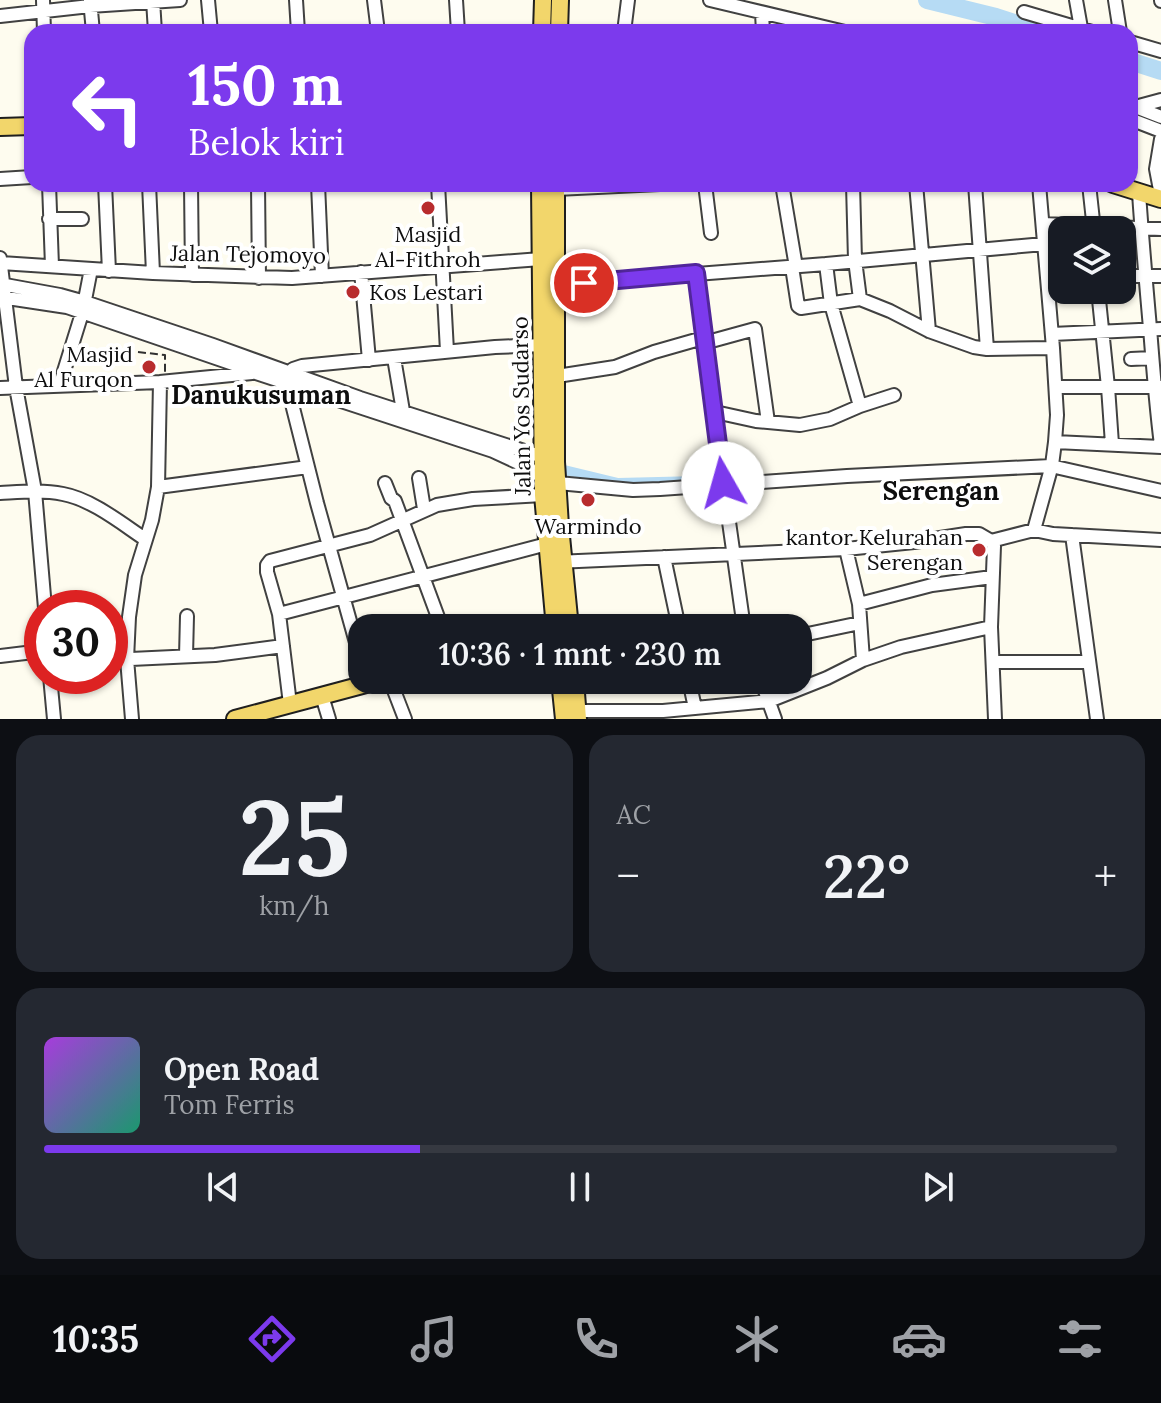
<!DOCTYPE html>
<html lang="id">
<head>
<meta charset="utf-8">
<style>
	:root { --surface:#171b24; --page:#242831; --text:#f1f3f6; --muted:#9ea1a6; --line:#363941; --accent:#7c3aed }
	body { margin:0; font-family:Lora,serif; background:var(--page); color:var(--text); height:100vh; display:flex; flex-direction:column; font-size:30px; white-space:nowrap }
	* { box-sizing:border-box; margin:0 }
	p { font-size:26px; color:var(--muted) }
	.icon { flex:none; width:44px; height:44px; fill:none; stroke:currentColor; stroke-width:2; stroke-linecap:round; stroke-linejoin:round }
	.map { position:relative; height:719px; overflow:hidden }
	.side { display:flex; flex-direction:column; gap:16px; padding:16px; background:#0d0f14; flex:1 }
	.side>* { flex:none }
	.hud { position:absolute; left:24px; top:24px; width:1114px; height:168px; border-radius:24px; box-shadow:0 2px 6px #0004; background:#7c3aed; color:#fff; overflow:hidden }
	.buttons { position:absolute; left:1048px; top:216px; display:grid; gap:16px }
	.buttons a { display:grid; place-items:center; width:88px; height:88px; border-radius:16px; background:var(--surface); box-shadow:0 2px 6px #0004; font-size:40px }
	.speed { position:absolute; left:24px; top:590px; display:flex; gap:16px; font-size:40px; font-weight:700; text-align:center }
	.speed>* { display:grid; place-content:center; width:104px; height:104px; border-radius:50%; background:var(--surface); box-shadow:0 2px 6px #0004; line-height:1 }
	.speed .limit { border:12px solid #d22; background:#fff; color:#111 }
	.pin { position:absolute; display:grid; place-items:center; width:68px; height:68px; color:#fff; margin:-34px; border:4px solid #fff; border-radius:50%; box-shadow:0 2px 8px #0007 }
	.me { position:absolute; width:88px; margin:-44px; rotate:353deg; stroke-linejoin:round; filter:drop-shadow(0 0 6px #0008) }
	.turn { display:flex; align-items:center; gap:28px; height:168px; padding:0 32px; font-size:36px }
	.turn .icon { width:104px; height:104px; stroke-width:2.5 }
	.turn b { display:block; font-size:56px; line-height:68px }
	.big { font-size:60px; font-weight:600; line-height:1.1 }
	.side .card { flex:1; display:flex; flex-direction:column; justify-content:center; gap:12px; min-width:0; padding:0 28px; border-radius:24px; background:var(--page) }
	.side .dial { align-items:center; gap:0 }
	.dial b { font-size:104px; line-height:1 }
	.song { display:flex; align-items:center; gap:24px }
	.cover { width:96px; height:96px; border-radius:12px; background:linear-gradient(135deg,hsl(280 70% 55%),hsl(160 70% 35%)) }
	.played { height:8px; border-radius:4px; background:linear-gradient(90deg,var(--accent) 35%,var(--line) 35%) }
	.keys { display:flex; justify-content:space-around; direction:ltr }
	.heat { display:flex; justify-content:space-between; align-items:center; font-size:44px; direction:ltr }
	.side .tiles { flex:1; display:grid; gap:16px; grid-template-columns:1fr 1fr }
	.card:last-child { grid-column:span 2 }
	.trip { position:absolute; left:348px; top:614px; width:464px; height:80px; border-radius:24px; background:var(--surface); box-shadow:0 2px 6px #0004; font-weight:600; line-height:80px; text-align:center }
	.dock { display:flex; height:128px; justify-content:space-around; align-items:center; background:#090b0e; color:var(--muted) }
	.dock .icon { width:56px; height:56px }
	.dock .current { color:var(--accent) }
	.dock b { font-size:36px; color:var(--text) }
	.map>svg:first-child { display:block }
	.lines { fill:none; stroke-linecap:round; stroke-linejoin:round }
	.canal { stroke:#b6dbf4; stroke-width:10 }
	.river { stroke:#b6dbf4; stroke-width:18 }
	.minor-casing { stroke:#414141; stroke-width:16 }
	.major-casing { stroke:#1f1f1f; stroke-width:20 }
	.path { stroke:#303030; stroke-width:2; stroke-dasharray:8 4; stroke-linecap:butt }
	.minor { stroke:#fff; stroke-width:12 }
	.major { stroke:#f2d66b; stroke-width:16 }
	.route-casing { stroke:#51269a; stroke-width:20 }
	.route { stroke:#7c3aed; stroke-width:14 }
	.poi-dot { fill:#b82c2e; stroke:#fff; stroke-width:3 }
	.labels { text-anchor:middle; stroke-width:8; stroke-linejoin:round; paint-order:stroke }
	.poi-label { font-size:22px; fill:#0e0e0e; stroke:#fff }
	.street-label { font-size:22px; fill:#0e0e0e; stroke:#fff }
	.quarter-label { font-size:26px; font-weight:bold; fill:#0e0e0e; stroke:#fff }
</style>
</head>
<body>
<div class="map">
<svg width="1161" height="719" viewBox="0 0 1161 719">
	<rect width="100%" height="100%" fill="#fefcef"/>
	<g class="lines">
		<path class="canal" d="M552,467L618,483L699,481"/>
		<path class="river" d="M927,0L996,17L1042,32
			M1130,61L1161,71"/>
		<g class="minor-casing">
			<path id="minor" d="M43,0L44,32
				M90,0L93,32
				M153,0L155,32
				M208,0L211,32
				M296,0L298,32
				M374,0L378,32
				M456,0L458,32
				M710,0L845,32
				M1076,0L1081,28
				M1115,0L1120,32
				M1161,0V1
				M1024,12L1092,32
				M762,13L763,32
				M0,16L90,6L180,0
				M624,32L628,0
				M1130,42L1161,51
				M1130,105L1161,117
				M1135,107L1161,100
				M1130,119L1161,131
				M0,179L32,177
				M49,184L52,266
				M105,184L109,271
				M149,184L153,273
				M191,184L192,275
				M258,184L259,278
				M318,184L322,276
				M438,184L447,351
				M705,184L711,233
				M782,184L796,267
				M853,184L855,260L860,299
				M916,184L929,331
				M975,184L987,349
				M1089,184L1094,230
				M556,189L660,184
				M1139,193C1142,238 1146,283 1150,328C1153,367 1156,406 1161,445
				M1158,198L1160,190L1156,169L1161,139
				M49,219H82
				M1043,224L1161,229
				M0,258L16,387L35,491L45,608
				M1,263L153,273L292,278L541,259
				M826,264L831,304L860,406
				M792,267L798,306L801,308L860,299L890,311L929,331L974,347L987,349L1053,348
				M361,272L369,360
				M696,273L703,338L744,628
				M1122,276H1161
				M0,284L60,295L85,302L213,345L360,398L543,457
				M555,285L826,264L1044,244
				M1098,290L1108,387L1112,444
				M0,297L67,307L242,367L256,373L493,451L525,466L543,478
				M1052,334L1161,329
				M704,343L755,329L768,422
				M394,358L403,411
				M1131,359L1152,358
				M557,376L615,367L654,352L703,338
				M60,384L83,310L91,269
				M1056,387H1161
				M0,388L160,382L252,373
				M715,412L756,421L800,425L830,419L860,406L894,395
				M1055,442L1161,447
				M419,478L424,509
				M385,483L391,498L395,501L442,628
				M558,483L633,490L660,489L847,476L1051,466L1161,491
				M158,487L308,467
				M0,493C21,492 42,490 63,494C91,499 121,523 145,539
				M1034,530L1052,465L1055,442L1057,415L1053,348L1039,184
				M1072,535L1097,719
				M991,541L994,546L991,627L995,719
				M991,541L1034,530L1053,534L1161,540
				M846,549L859,604L863,660
				M664,557L679,628
				M556,562L846,549L914,542L966,534H979L991,541
				M859,604L932,585L992,577
				M279,614L547,544
				M798,636L860,623
				M0,656L42,651
				M186,656L187,616
				M110,660L215,655L283,646
				M993,662H1088
				M362,664L317,503L290,396L287,384L293,369L302,366L495,347L543,345
				M50,676L54,719
				M390,680L405,719
				M689,680L695,708
				M761,680L775,719
				M322,696L329,719
				M290,704L279,614L267,572V565L270,561L370,535L437,505L473,499L543,495
				M578,711H663L769,701L827,678L863,660L901,647L991,627
				M132,719L127,659L129,617L135,575L152,520L158,487L160,382"/>
		</g>
		<g class="major-casing">
			<path id="major" d="M542,32L543,0
				M559,32L560,0
				M0,127L32,126
				M540,184L543,495L555,628
				M556,184V462L560,526L570,628
				M1113,184L1161,199
				M560,680L564,719
				M575,680L578,719
				M235,719L381,680"/>
		</g>
		<path class="path" d="M138,352L165,355V372"/>
		<use href="#minor" class="minor"/>
		<use href="#major" class="major"/>
	</g>
	<g class="lines">
		<g class="route-casing">
			<path id="route" d="M584,283L696,273L723,483"/>
		</g>
		<use href="#route" class="route"/>
	</g>
	<g class="poi-dot">
		<circle cx="428" cy="208" r="8"/>
		<circle cx="353" cy="292" r="8"/>
		<circle cx="149" cy="367" r="8"/>
		<circle cx="588" cy="500" r="8"/>
		<circle cx="979" cy="550" r="8"/>
	</g>
	<g class="labels">
		<g class="poi-label">
			<text x="428" y="242">Masjid<tspan x="428" dy="25">Al-Fithroh</tspan></text>
			<text x="369" y="300" text-anchor="start">Kos Lestari</text>
			<text x="133" y="362" text-anchor="end">Masjid<tspan x="133" dy="25">Al Furqon</tspan></text>
			<text x="588" y="534">Warmindo</text>
			<text x="963" y="545" text-anchor="end">kantor Kelurahan<tspan x="963" dy="25">Serengan</tspan></text>
		</g>
		<g class="street-label">
			<text transform="translate(248 254) rotate(1)" y="8">Jalan Tejomoyo</text>
			<text transform="translate(521 406) rotate(-91)" y="8">Jalan Yos Sudarso</text>
		</g>
		<g class="quarter-label">
			<text x="261" y="404">Danukusuman</text>
			<text x="941" y="500">Serengan</text>
		</g>
	</g>
</svg>
<div class="buttons">
<a><svg class="icon" aria-label="layers" viewBox="0 0 24 24"><path d="M12 4l9 5-9 5-9-5zM3 14l9 5 9-5"/></svg></a>
</div>
<div class="speed"><div class="limit">30</div></div>
<div class="pin" style="left:584px;top:283px;background:#d93025"><svg class="icon" aria-label="arrive" viewBox="0 0 24 24"><path d="M6 21V4h12l-3 4 3 4H6"/></svg></div>
<svg class="me" style="left:723px;top:483px" viewBox="-20 -20 40 40"><circle r="19" fill="#fff"/><path d="M0-13L10 11 0 6-10 11z" fill="#7c3aed"/></svg>
<div class="trip">10:36 · 1 mnt · 230 m</div>
<div class="hud">
<div class="turn"><svg class="icon" aria-label="left" viewBox="0 0 24 24"><path d="M17 20v-9H6M10 6l-5 5 5 5"/></svg><div><b>150 m</b>Belok kiri</div></div>
</div>
</div>
<section class="side">
<div class="tiles">
<div class="card dial"><b>25</b><p>km/h</p></div>
<div class="card"><p>AC</p>
<div class="heat"><a>−</a><b class="big">22°</b><a>+</a></div>
</div>
<div class="card">
<div class="song"><i class="cover"></i><div><b>Open Road</b><p>Tom Ferris</p></div></div>
<div class="played"></div>
<div class="keys"><svg class="icon" aria-label="previous" viewBox="0 0 24 24"><path d="M18 5L8 12l10 7zM5 5v14"/></svg><svg class="icon" aria-label="pause" viewBox="0 0 24 24"><path d="M8 5v14M16 5v14"/></svg><svg class="icon" aria-label="next" viewBox="0 0 24 24"><path d="M6 5l10 7-10 7zM19 5v14"/></svg></div>
</div>
</div>
</section>
<nav class="dock">
<b>10:35</b>
<svg class="icon current" aria-label="directions" viewBox="0 0 24 24"><path d="M12 3l9 9-9 9-9-9zM9 14v-3h6M13 9l2 2-2 2"/></svg>
<svg class="icon" aria-label="music" viewBox="0 0 24 24"><path d="M9 18V5l10-2v13"/><circle cx="6" cy="18" r="3"/><circle cx="16" cy="16" r="3"/></svg>
<svg class="icon" aria-label="phone" viewBox="0 0 24 24"><path d="M5 4h4l2 5-3 2q2 4 5 5l2-3 5 2v4C11 20 4 13 5 4z"/></svg>
<svg class="icon" aria-label="climate" viewBox="0 0 24 24"><path d="M12 3v18M4 7l16 10M4 17L20 7"/></svg>
<svg class="icon" aria-label="car" viewBox="0 0 24 24"><path d="M5 17H2v-5l4-1 3-4h7l3 4 3 1v5h-3M9 17h6M6 11h13"/><circle cx="7" cy="17" r="2"/><circle cx="17" cy="17" r="2"/></svg>
<svg class="icon" aria-label="filters" viewBox="0 0 24 24"><path d="M4 7h16M4 17h16"/><circle cx="9" cy="7" r="2"/><circle cx="15" cy="17" r="2"/></svg>
</nav>
</body>
</html>
